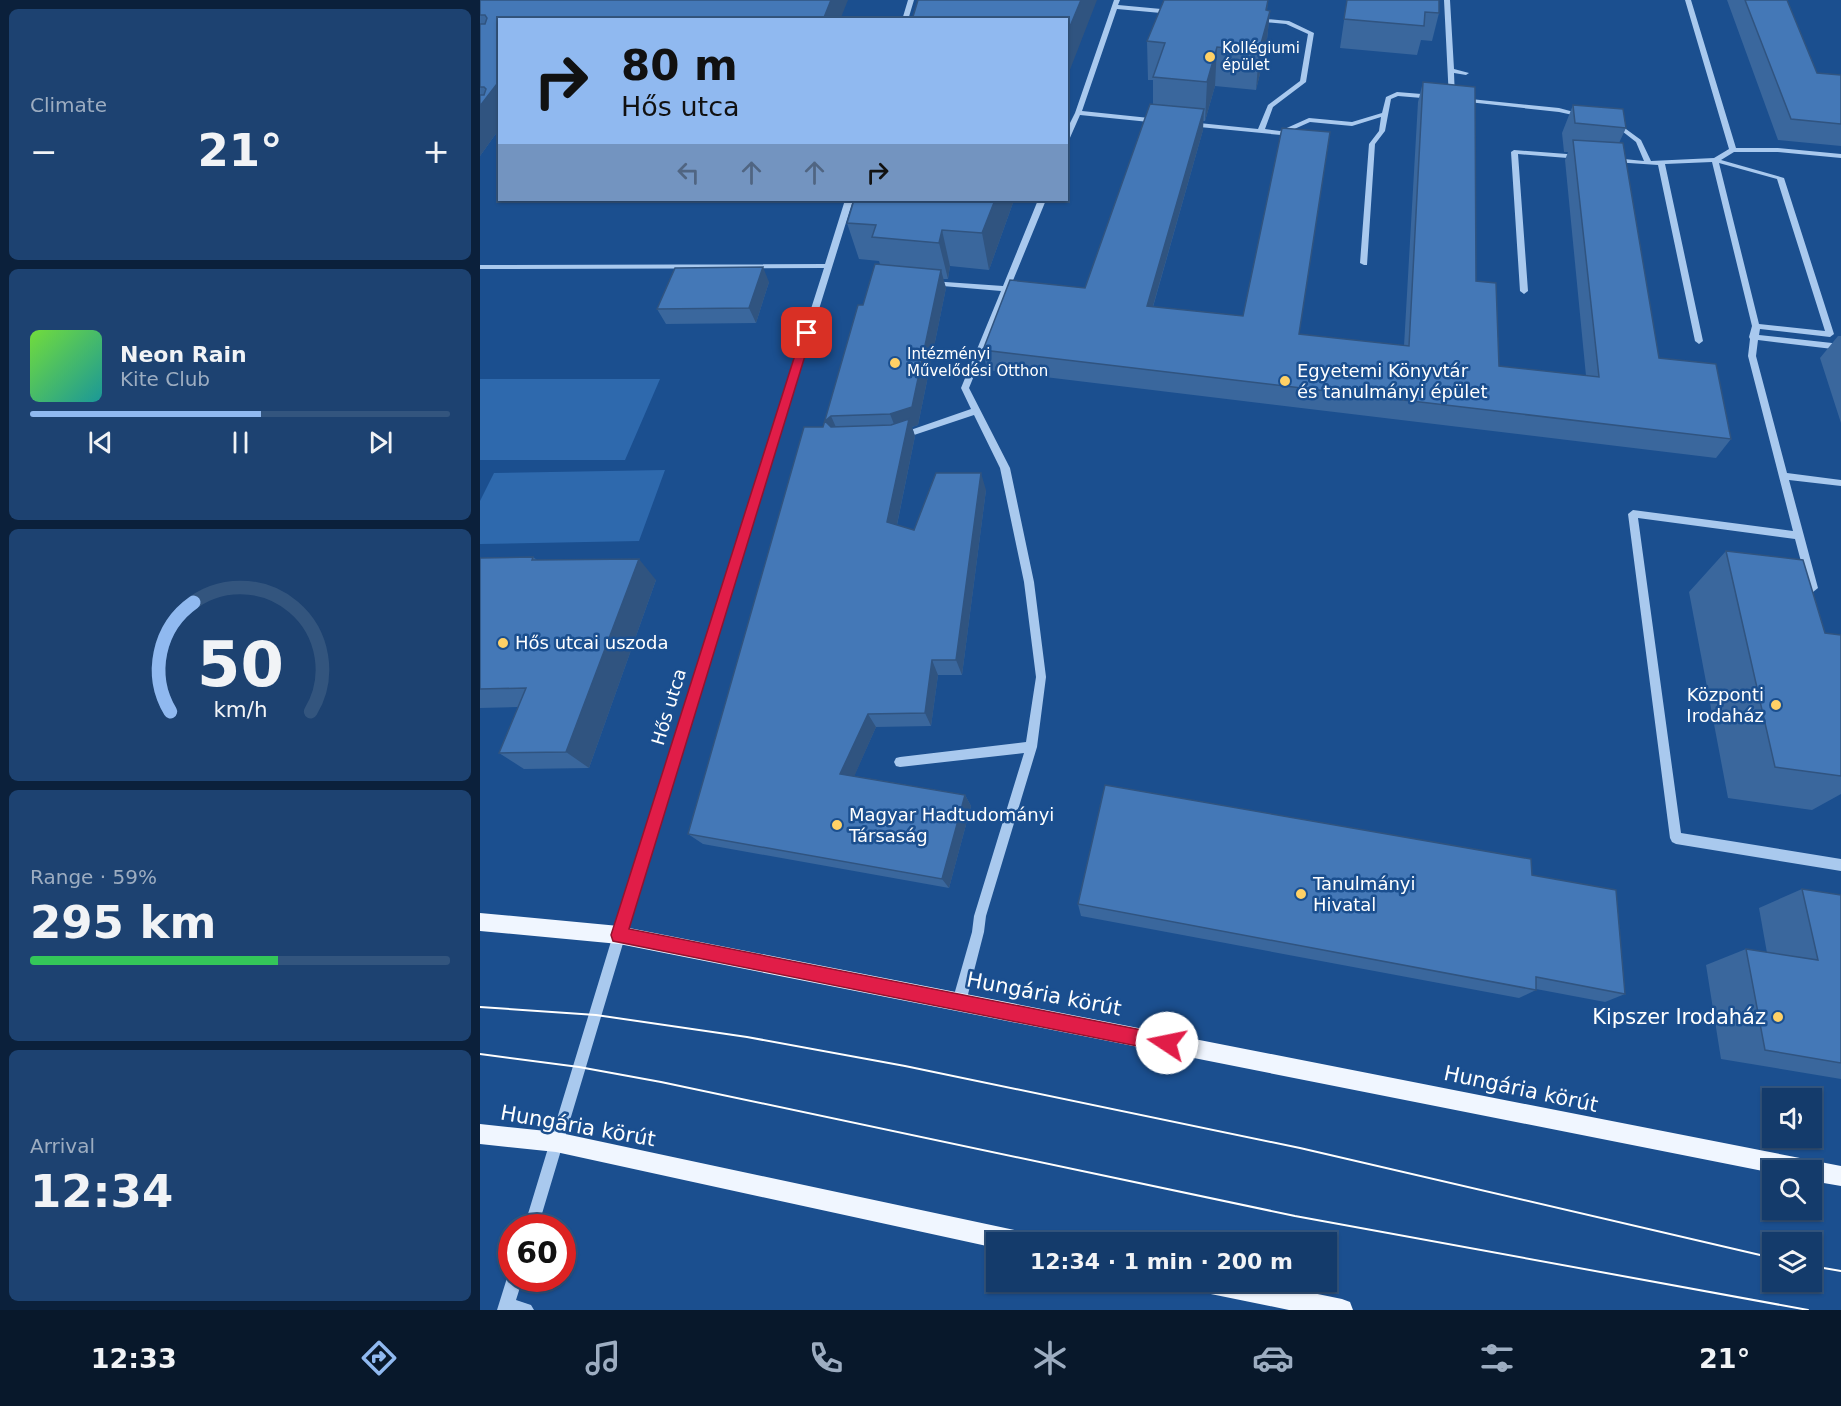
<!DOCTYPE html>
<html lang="en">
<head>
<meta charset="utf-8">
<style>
	:root { --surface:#143b6b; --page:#1d4271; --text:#f1f3f6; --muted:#9dadc1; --line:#33557e; --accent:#90b9f0 }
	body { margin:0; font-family:"DejaVu Sans",sans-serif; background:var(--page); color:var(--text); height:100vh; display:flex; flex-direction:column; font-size:22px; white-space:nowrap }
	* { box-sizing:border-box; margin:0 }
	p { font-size:20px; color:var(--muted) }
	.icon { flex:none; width:33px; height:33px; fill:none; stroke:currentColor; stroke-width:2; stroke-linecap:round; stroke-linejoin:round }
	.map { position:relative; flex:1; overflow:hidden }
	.panel { display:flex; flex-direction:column; gap:9px; padding:9px; background:#0b203b; width:480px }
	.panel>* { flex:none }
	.hud { position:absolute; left:18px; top:18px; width:570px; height:183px; border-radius:0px; box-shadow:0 2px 4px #0004,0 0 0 2px var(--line); background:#90b9f0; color:#111; overflow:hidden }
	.buttons { position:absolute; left:1282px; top:1088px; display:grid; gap:12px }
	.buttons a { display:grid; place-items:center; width:60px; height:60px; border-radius:0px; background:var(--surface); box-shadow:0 2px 4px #0004,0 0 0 2px var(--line); font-size:30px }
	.speed { position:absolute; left:18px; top:1214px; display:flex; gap:12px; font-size:30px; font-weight:700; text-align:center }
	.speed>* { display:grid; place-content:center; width:78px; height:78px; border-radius:50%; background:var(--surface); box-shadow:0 2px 4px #0004,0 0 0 2px var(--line); line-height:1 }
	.speed .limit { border:9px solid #d22; background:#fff; color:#111 }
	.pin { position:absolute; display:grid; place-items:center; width:51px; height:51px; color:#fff; margin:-26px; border-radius:12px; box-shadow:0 3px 9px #0006 }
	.me { position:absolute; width:66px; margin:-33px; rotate:281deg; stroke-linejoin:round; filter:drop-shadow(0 0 4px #0008) }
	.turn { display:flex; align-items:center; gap:21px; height:126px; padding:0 24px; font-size:27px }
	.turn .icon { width:78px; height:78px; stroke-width:2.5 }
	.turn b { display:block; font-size:42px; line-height:51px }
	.lanes { display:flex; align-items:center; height:57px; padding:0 24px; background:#0003; justify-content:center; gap:30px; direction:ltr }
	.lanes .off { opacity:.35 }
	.big { font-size:45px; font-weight:600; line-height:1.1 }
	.panel .card { flex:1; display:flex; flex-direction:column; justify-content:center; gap:9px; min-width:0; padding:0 21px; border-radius:9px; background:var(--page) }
	.panel .dial { align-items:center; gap:0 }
	.dial svg { height:156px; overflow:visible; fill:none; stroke:var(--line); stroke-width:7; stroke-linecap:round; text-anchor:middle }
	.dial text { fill:var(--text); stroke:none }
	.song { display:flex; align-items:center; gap:18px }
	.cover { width:72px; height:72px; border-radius:9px; background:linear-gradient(135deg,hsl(100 70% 55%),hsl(180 70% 35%)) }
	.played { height:6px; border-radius:3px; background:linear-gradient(90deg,var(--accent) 55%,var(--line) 55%) }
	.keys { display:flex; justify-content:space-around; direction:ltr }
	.heat { display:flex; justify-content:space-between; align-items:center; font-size:33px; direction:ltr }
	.charge { height:9px; border-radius:4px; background:linear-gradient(90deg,#34c759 59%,var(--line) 0) }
	.trip { position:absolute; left:506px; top:1232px; width:351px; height:60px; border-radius:0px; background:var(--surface); box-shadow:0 2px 4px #0004,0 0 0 2px var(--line); font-weight:600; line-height:60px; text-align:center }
	.menu { display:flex; height:96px; justify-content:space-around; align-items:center; background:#08182b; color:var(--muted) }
	.menu .icon { width:42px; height:42px }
	.menu .on { color:var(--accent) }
	.menu b { font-size:27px; color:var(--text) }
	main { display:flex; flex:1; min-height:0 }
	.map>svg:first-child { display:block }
	.green { fill:#2e69ad }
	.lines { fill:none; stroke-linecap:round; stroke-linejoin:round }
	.minor { fill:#a9c9ee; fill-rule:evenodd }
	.major { fill:#f0f6ff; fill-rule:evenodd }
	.tram { stroke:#fff; stroke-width:2 }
	.wall { fill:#3a679d }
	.shaded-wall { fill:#305480 }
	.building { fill:#4478b7; stroke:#305480; stroke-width:1.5 }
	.route { fill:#e11d48; stroke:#92132f; stroke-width:1.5 }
	.poi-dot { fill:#ffd166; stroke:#1b4f8f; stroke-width:2 }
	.labels { text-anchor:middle; stroke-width:5; stroke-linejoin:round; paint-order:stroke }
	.far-poi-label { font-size:15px; fill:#fff; stroke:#1b4f8f; text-anchor:start }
	.poi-label { font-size:18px; fill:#fff; stroke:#1b4f8f; text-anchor:start }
	.street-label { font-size:18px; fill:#fff; stroke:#1b4f8f }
	.near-street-label { font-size:21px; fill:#fff; stroke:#1b4f8f }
	.near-poi-label { font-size:21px; fill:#fff; stroke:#1b4f8f; text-anchor:end }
</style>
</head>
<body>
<main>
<section class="panel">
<div class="card"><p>Climate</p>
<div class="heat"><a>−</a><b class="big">21°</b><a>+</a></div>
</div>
<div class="card">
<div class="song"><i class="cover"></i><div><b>Neon Rain</b><p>Kite Club</p></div></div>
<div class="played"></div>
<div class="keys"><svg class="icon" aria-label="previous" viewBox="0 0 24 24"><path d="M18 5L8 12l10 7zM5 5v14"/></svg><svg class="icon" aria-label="pause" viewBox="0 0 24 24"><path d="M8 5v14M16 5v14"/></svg><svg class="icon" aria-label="next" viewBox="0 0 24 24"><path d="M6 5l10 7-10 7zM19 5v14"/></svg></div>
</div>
<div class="card dial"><svg viewBox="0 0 100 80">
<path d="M14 69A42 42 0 1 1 86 69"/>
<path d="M14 69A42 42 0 0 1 26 13" stroke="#90b9f0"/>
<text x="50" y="56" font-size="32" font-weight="700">50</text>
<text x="50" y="72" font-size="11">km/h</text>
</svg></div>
<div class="card"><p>Range · 59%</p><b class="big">295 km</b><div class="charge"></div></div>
<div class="card"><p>Arrival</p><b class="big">12:34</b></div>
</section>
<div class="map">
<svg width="1361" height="1310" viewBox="0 0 1361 1310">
	<rect width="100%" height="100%" fill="#1b4f8f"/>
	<path class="green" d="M0,379H180L145,460H0Z
		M185,470L159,541L0,544V501L14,473Z"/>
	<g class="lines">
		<path class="minor" d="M428,0H434L428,20H422Z
			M634,0H640L638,5L692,10L695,12L692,14L637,9L602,111L679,119L682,121L679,123L600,115L589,140L586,142V131L595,113Z
			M964,0H970L974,69L989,73L986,75L974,73L975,99L972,101L969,99Z
			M1205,0H1211L1256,148H1298L1361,154V158L1298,152H1254L1241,160L1304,178L1354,334L1350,337L1280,329L1279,335L1361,344V350L1278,340L1276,356L1307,473L1361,480V486L1309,480L1338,588L1333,592L1328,588L1315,539L1158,518L1201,833L1361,859V871L1196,844L1192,842L1190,838L1148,514L1153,510L1313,531L1268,356L1270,339L1269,337L1272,326L1232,162L1185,164L1223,341L1219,344L1215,341L1178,165L1134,162L1131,160L1134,158L1164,161L1156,142L1133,124L1132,123L1135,121L1161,140L1171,161L1234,158L1249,149ZM1239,163L1297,179L1345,331L1279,324Z
			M777,18L809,21L834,33L826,82L793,107L785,129L800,131L829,118L872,122L902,113L906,97L917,92L954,95L957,97L954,99L918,96L911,99L905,131L895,144L887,265H884L880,263L889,144L899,131L901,117L872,126L830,122L801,135L709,126L706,124L709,122L778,129L788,105L820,81L828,34L806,24L775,21L774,20Z
			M981,98L1079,108L1105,115L1102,117L1079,112L979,101V99Z
			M1034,150L1100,155L1103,157L1100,159L1038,154L1048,291L1044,294L1040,291L1031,152Z
			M365,200H373L180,820L58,1227H44L168,820L344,268L0,269V265L345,264Z
			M558,200H566L489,388L530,468L554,582L566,677L557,747L506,916L504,932L486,1002L484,1007L479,1009L474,1007L472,1002L492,932L494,916L544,753L420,767L416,766L414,762L416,758L420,757L546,742L556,677L544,582L520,468L494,415L422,439L418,436L419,434L491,409L481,388L521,291L451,285L447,283L451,281L523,286Z
			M32,1272V1278H43L36,1300L51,1305L54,1310H17L27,1278Z"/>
		<path class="major" d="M0,913L139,926L1361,1166V1186L1332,1181V1170H1293V1173L139,944L0,931Z
			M0,1124L76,1132L539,1231L546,1235L550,1242H516V1248L76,1152L0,1144Z
			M710,1281H774L862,1299L870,1302L873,1310H809L721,1292L713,1289Z"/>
		<path class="tram" d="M0,1007L116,1015L267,1037L425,1066L820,1148L1293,1258
			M0,1054L99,1067L181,1082L815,1216L1328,1310
			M1332,1266L1361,1271"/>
	</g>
	<path class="wall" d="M0,0L20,20V128L0,156Z
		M788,0L787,10L790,11L786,49L776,90L735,86L725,121H723V130L673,307L819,334L924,346L938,102L943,82L1019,366L1106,376L1085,160L1088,152H1084L1082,133L1093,105L1146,128L1139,143L1179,358L1251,439L1236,458L507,370L503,350L605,288L673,104V80H668L667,41Z
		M867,0L959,13L952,41L941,40L937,55L860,48Z
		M1247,0H1307L1337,73L1361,75V146L1298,140Z
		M374,200H534L509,270L470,266L468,279H463L466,288L438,425L432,427L435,436L417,525L434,530L506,490L482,675H458L451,726L396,727L374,776L485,795L491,806L469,888L223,844L208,834L383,305L400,264L399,261L379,259L367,223Z
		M289,282L276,323L186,324L177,309Z
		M1358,336H1361V423L1340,358Z
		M1246,551L1345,633L1361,635V794L1332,810L1248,798L1209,592Z
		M53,557L57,560L176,580L109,768L44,769L19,753L38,707L0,708V558Z
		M1052,875L1145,994L1125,1002L1056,989V990L1039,998L601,916L598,904Z
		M1322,889L1361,895V1079L1241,1059L1226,965L1266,949L1287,953L1279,908Z"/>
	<path class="shaded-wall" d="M351,0H368L360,20H343Z
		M601,0H617L586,80V36Z
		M788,0L785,28L790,11L786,49L776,90L779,51Z
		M737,47L735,86L725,121L727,82Z
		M20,80V128L0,156V106Z
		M724,109L723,130L667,327V306Z
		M515,200H534L509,270L502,233Z
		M462,230L470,266L468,279L459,243Z
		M283,267L289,282L276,323L269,308Z
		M461,270L466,288L438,425L432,427L435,436L414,539L407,522L417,432L410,414Z
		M351,416L359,434L345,421Z
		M501,473L506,490L482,675L476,660Z
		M159,559L176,580L109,768L86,752Z
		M452,660L458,675L451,726L445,713Z
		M388,714L396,727L370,786L360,774Z
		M485,795L491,806L469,888L462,879Z"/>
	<path class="building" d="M0,0H351L343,20H20V80L0,106V95H4L6,89L4,87H0V24H5L7,18L5,15H0Z
		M438,0H601L586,36V20H432Z
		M684,0H788L786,10L790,11L779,51L737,47L727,82L673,77L685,43L667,41Z
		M867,0H959V13L945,12L944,26L864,19Z
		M1265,0H1307L1337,73L1361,75V124L1311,119Z
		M943,82L995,87L996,281L1016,283L1019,366L1119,377L1093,140L1143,143L1179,358L1236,364L1251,439L503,350L530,280L605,288L670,104L724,109L667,306L763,316L802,128L850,132L819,334L929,346Z
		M1093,105L1143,109L1146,128L1095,123Z
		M374,200H515L502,233L462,230L459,243L392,237L396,225L367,223Z
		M395,264L461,270L432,407L410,414L351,416L345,421L351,427L411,425L429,419L407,522L434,530L456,473H501L476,660H452L445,713L388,714L360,774L485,795L462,879L208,834L324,427H343L378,305H383Z
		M283,267L269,308L177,309L195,268Z
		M1246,551L1323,560L1345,633L1361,635V776L1295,767Z
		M53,557L52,560L159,559L86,752L19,753L46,688L0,689V558Z
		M625,785L1051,859L1052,875L1136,890L1145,994L1056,977V990L598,904Z
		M1322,889L1361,895V1063L1285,1050L1266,949L1338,960Z"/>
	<path class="route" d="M327,329L332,333L149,929L687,1035L693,1037L696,1043L693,1050L687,1052L133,941L131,935L322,333Z"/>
	<g class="poi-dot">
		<circle cx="730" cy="57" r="6"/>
		<circle cx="415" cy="363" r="6"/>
		<circle cx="805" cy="381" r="6"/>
		<circle cx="23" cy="643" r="6"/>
		<circle cx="1296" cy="705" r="6"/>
		<circle cx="357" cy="825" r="6"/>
		<circle cx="821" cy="894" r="6"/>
		<circle cx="1298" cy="1017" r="6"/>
	</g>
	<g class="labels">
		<g class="far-poi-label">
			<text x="742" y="53">Kollégiumi<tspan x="742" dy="17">épület</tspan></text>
			<text x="427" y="359">Intézményi<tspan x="427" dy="17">Művelődési Otthon</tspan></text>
		</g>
		<g class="poi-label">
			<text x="817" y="377">Egyetemi Könyvtár<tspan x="817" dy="21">és tanulmányi épület</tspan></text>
			<text x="35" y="649">Hős utcai uszoda</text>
			<text x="1284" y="701" text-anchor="end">Központi<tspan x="1284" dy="21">Irodaház</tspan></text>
			<text x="369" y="821">Magyar Hadtudományi<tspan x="369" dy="21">Társaság</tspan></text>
			<text x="833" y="890">Tanulmányi<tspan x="833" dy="21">Hivatal</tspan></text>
		</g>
		<g class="street-label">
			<text transform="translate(189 707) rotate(-73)" y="6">Hős utca</text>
		</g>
		<g class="near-street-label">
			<text transform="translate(564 994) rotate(11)" y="7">Hungária körút</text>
			<text transform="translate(1041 1089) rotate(12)" y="7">Hungária körút</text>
			<text transform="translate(98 1126) rotate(10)" y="7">Hungária körút</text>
		</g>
		<g class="near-poi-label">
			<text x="1286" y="1024">Kipszer Irodaház</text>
		</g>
	</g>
</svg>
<div class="buttons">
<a><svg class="icon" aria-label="sound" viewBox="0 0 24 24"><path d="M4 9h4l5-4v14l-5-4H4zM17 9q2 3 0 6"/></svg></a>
<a><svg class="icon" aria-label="search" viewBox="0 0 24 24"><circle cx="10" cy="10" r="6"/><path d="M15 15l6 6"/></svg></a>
<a><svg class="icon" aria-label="layers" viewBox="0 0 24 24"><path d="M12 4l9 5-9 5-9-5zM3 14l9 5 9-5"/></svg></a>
</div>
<div class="speed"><div class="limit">60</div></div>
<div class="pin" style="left:327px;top:333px;background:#d93025"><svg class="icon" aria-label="arrive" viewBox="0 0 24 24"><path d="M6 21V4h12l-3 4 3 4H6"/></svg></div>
<svg class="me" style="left:687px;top:1043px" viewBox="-20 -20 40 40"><circle r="19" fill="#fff"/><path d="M0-13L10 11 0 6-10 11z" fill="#e11d48"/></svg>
<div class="trip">12:34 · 1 min · 200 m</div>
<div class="hud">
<div class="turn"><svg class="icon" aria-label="right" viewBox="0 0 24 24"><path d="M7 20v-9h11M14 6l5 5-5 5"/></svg><div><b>80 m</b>Hős utca</div></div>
<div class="lanes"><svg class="icon off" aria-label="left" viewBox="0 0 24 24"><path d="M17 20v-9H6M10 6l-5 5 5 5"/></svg><svg class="icon off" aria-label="ahead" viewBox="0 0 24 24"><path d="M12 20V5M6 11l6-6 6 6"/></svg><svg class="icon off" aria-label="ahead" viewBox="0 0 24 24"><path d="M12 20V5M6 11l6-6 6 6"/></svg><svg class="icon" aria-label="right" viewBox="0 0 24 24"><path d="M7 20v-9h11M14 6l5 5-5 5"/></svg></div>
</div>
</div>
</main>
<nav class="menu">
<b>12:33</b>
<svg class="icon on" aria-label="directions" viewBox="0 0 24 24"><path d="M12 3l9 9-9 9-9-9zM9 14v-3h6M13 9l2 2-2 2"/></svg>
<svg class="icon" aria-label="music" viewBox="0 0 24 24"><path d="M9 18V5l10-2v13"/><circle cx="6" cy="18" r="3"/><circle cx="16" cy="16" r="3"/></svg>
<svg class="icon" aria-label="phone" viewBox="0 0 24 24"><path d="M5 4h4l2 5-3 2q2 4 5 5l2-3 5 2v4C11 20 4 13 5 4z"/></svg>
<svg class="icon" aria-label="climate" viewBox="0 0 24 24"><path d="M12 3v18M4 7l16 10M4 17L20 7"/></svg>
<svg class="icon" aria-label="car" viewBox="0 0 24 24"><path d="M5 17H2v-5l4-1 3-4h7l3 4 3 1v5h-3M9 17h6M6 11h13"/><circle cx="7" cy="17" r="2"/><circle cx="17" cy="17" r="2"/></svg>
<svg class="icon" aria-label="filters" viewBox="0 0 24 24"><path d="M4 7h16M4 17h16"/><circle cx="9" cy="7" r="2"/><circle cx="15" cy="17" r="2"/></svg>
<b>21°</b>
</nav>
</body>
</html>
